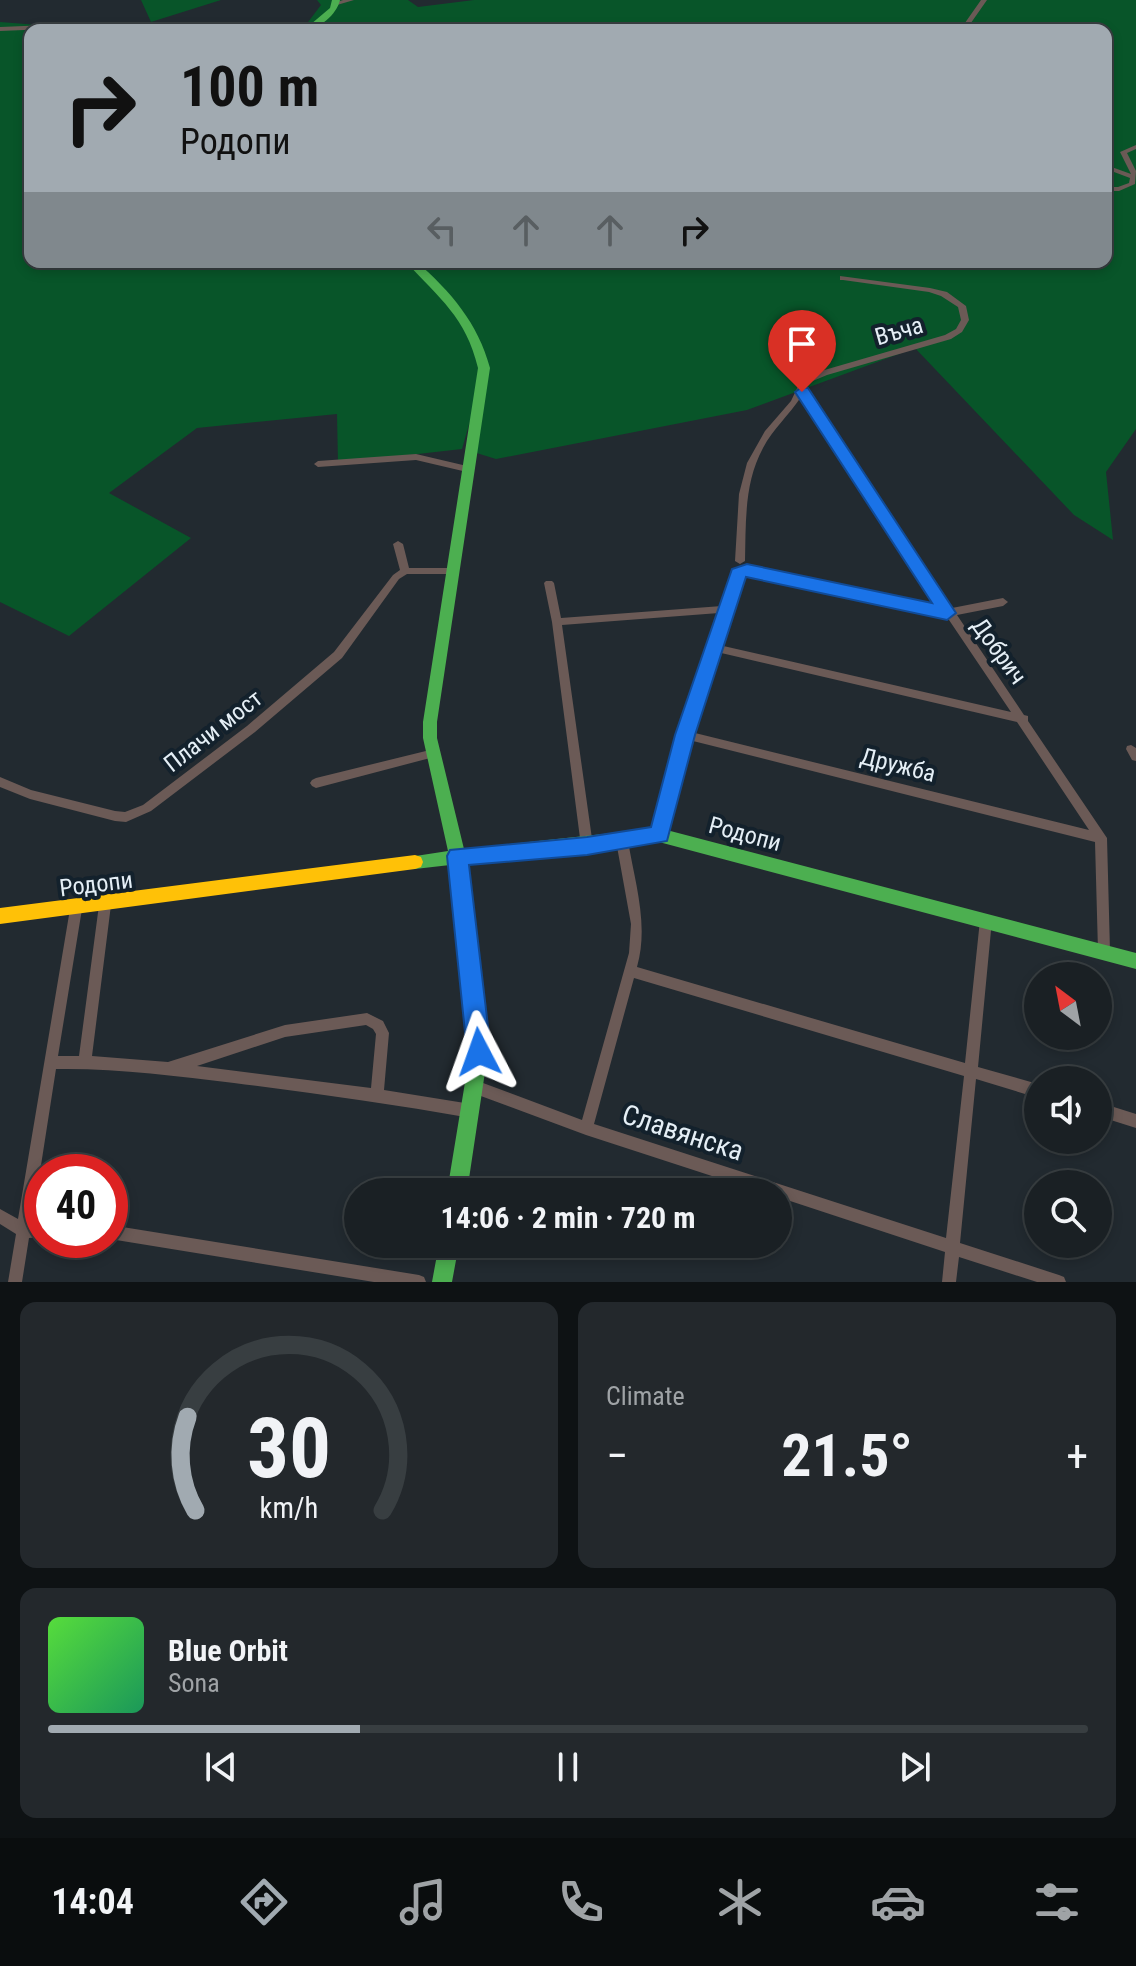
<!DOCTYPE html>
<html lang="en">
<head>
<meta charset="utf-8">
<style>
	:root { --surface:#1a2024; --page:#23282c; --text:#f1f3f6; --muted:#9fa3a6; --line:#383e41; --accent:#a1aab1 }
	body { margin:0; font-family:"Roboto Condensed",sans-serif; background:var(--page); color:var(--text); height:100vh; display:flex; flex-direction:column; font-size:30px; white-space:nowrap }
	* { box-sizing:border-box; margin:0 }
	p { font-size:26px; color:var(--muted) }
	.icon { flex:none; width:44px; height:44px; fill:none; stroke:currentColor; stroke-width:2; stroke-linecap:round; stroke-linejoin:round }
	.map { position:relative; height:1282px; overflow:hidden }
	.side { display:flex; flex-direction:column; gap:20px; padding:20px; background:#0e1214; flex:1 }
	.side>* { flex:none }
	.hud { position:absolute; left:24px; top:24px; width:1088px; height:244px; border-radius:16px; box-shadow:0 4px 12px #0003,0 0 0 2px var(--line); background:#a1aab1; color:#111; overflow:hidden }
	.needle { width:52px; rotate:328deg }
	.tools { position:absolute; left:1024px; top:962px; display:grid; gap:16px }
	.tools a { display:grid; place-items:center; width:88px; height:88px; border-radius:50%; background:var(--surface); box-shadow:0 4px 12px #0003,0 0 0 2px var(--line); font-size:40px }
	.speed { position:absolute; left:24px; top:1154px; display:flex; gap:16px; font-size:40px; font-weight:700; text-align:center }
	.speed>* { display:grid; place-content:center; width:104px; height:104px; border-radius:50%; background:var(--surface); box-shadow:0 4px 12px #0003,0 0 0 2px var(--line); line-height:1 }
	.speed .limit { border:12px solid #d22; background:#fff; color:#111 }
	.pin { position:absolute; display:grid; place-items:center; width:68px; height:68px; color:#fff; margin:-82px -34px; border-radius:50% 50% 50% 0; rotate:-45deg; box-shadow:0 0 8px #0007 }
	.pin .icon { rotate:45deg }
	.me { position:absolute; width:88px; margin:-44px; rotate:356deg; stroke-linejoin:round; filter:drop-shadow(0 0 6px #0008) }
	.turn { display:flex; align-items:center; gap:28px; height:168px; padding:0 24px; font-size:36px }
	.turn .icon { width:104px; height:104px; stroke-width:2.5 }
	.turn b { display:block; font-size:56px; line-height:68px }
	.lanes { display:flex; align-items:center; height:76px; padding:0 24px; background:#0003; justify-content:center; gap:40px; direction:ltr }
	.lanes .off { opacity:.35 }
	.big { font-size:60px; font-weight:700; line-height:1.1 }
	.side .card { flex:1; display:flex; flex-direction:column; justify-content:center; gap:12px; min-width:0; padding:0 28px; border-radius:16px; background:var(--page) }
	.side .dial { align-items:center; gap:0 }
	.dial svg { height:208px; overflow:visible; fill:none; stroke:var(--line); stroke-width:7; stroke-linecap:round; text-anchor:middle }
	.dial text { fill:var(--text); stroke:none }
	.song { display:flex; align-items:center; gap:24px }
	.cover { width:96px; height:96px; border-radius:12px; background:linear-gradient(135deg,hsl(110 70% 55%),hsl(150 70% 35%)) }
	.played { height:8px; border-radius:4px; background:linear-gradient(90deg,var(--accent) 30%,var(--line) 30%) }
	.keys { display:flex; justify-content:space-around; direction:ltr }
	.heat { display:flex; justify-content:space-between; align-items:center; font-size:44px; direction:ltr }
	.side .tiles { flex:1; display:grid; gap:20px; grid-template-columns:1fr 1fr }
	.card:last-child { grid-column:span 2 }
	.trip { position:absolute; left:344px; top:1178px; width:448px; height:80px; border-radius:40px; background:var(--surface); box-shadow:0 4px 12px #0003,0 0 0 2px var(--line); font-weight:700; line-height:80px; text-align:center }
	.tab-bar { display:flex; height:128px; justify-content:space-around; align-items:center; background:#0a0d0e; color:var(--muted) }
	.tab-bar .icon { width:56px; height:56px }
	.tab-bar .on { color:var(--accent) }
	.tab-bar b { font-size:36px; color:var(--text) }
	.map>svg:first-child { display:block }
	.green { fill:#085529 }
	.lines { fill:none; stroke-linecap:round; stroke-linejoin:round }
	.street { fill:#6b5a56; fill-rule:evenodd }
	.fast { fill:#4caf50; fill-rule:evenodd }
	.slow { fill:#ffc107; fill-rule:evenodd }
	.route { fill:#1a73e8; stroke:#114b97; stroke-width:2 }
	.labels { text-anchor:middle; stroke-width:8; stroke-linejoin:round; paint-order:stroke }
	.street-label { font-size:24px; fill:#e5eff6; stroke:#13212c }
	.near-street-label { font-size:28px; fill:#e5eff6; stroke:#13212c }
</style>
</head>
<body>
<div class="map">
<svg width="1136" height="1282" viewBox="0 0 1136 1282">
	<rect width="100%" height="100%" fill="#222a30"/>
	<path class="green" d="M141,0H221L151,22Z
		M317,0H408L418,7L474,0H1136V429L1106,472L1113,540L1074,515L915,348L747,410L496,459L470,451L480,386L462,449L338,463L337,414L197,428L109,493L191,538L69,636L0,602V22L64,27L65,30H30V262H1106V30H302L321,5Z"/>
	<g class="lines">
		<path class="street" d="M343,0H354L337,5L334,3Z
			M981,0H987L966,30H960Z
			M121,22L157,30H145L121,26L0,31V27Z
			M1136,145V149L1127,153L1136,171L1135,184L1119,191H1106V187H1118L1129,183L1130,178L1106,169V165L1131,174L1120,152Z
			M840,276L930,288L947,292L966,306L969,320L962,332L951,339L827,375L808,383L805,390L952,608L1003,598L1008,602L1003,606L957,615L1024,715L1028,716V721L1107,838L1110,951L1108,955L1104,957L1100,955L1098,951L1095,842L689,740L665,835L663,839L659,840L655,839L653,835L680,735L719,613L562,625L593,846L591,850L587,851L583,850L581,846L552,622L544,583L546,581H552L554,583L561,618L722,606L733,574L747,567L942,608L801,397C789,415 773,429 763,448C744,483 746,523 745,561L740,564L735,561L739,494L747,463L765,431L791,401L801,380L821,371L945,335L956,329L961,320L958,307L941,296L929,292L843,280H840ZM748,574L947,617L1011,712L719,645L729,612L732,609L731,607L740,578ZM717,652L1017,722L1089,830L691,732Z
			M416,454L467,466L471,469L467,472L416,460L318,467L314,464L318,461Z
			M398,541L403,544L409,568H450L455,571L450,574H407L399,579L342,658L255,732L151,811L126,822L115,821L30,799L0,787V777L31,790L115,811L125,812L143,805L247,726L334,652L393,575L400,570L393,544Z
			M1131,745L1136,748V761L1132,760L1126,749L1127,746Z
			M434,749L438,750L439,753L438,756L434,757L316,788L312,786L310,783L312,780L316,778Z
			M622,836L626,837L628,841C635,883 649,925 637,967L965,1063L980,920L982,916L986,914L990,916L992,920L978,1067L1038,1084V1098L976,1079L960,1243L1059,1275L1064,1277L1066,1282H1037L959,1257L956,1282H942L945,1252L778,1197V1192H761L586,1135L470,1092L468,1087L470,1082L475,1080L582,1120L629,953L631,924L616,841L618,837ZM634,978L964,1076L946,1238L594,1124Z
			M105,900L109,901L111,905L92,1056L168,1062L285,1025L367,1013L383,1021L389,1033L384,1090L471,1104L476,1106L478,1111L476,1116L471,1118C392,1104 313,1093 234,1083C175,1076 116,1068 56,1069L32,1223H42V1237L29,1238L22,1282H8L16,1234L0,1224V1209L18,1219L70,909L72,905L76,904L80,905L82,909L58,1056H79L99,905L101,901ZM366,1025L373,1029L376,1034L371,1088L197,1066L285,1037Z
			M1098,1102L1136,1114V1128L1098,1116Z
			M110,1225L419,1275L424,1277L426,1282H374L110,1239Z"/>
		<path class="fast" d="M332,0H340C337,14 319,30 304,30L330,8Z
			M406,262H417C451,292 478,323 490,368L437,722V738L464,849L659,828L1136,953V969L659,842L466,864L488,1052L467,1192H447L470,1052L450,865L415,869L409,867L407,862L409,857L448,851L423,738V722L478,368C466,317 439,298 406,262Z
			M439,1244H459L452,1282H432Z"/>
		<path class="slow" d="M415,855L421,857L423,862L421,867L415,869L0,924V908Z"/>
	</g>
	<path class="route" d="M802,387L808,388L956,613L947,620L746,577L695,735L667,841L587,855L469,865L491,1052L487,1060L479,1064L471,1060L467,1052L447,856L450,850L587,837L651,827L675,735L732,569L747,564L932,603L795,392Z"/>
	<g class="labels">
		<g class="street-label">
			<text transform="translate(899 331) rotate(-16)" y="8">Въча</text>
			<text transform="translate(999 651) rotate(54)" y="8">Добрич</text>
			<text transform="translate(213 731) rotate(-38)" y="8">Плачи мост</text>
			<text transform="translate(898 765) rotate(14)" y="8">Дружба</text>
			<text transform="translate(745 834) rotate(15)" y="8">Родопи</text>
			<text transform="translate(96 884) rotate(-7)" y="8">Родопи</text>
		</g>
		<g class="near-street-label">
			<text transform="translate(683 1132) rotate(18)" y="10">Славянска</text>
		</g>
	</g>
</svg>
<div class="tools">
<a><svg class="needle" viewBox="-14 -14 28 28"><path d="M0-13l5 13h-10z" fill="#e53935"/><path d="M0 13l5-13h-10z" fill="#9fa3a6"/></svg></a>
<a><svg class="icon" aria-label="sound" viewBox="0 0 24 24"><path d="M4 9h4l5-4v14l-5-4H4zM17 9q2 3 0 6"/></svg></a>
<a><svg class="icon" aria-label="search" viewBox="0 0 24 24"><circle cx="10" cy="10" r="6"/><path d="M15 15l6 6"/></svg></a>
</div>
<div class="speed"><div class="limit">40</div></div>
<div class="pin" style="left:802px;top:392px;background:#d93025"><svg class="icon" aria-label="arrive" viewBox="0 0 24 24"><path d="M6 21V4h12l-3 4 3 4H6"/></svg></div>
<svg class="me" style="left:479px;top:1052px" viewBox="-20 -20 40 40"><path d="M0-17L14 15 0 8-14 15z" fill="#1a73e8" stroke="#fff" stroke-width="4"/></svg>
<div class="trip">14:06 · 2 min · 720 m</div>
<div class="hud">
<div class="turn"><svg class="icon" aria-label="right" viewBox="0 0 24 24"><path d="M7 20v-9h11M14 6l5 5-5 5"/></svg><div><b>100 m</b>Родопи</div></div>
<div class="lanes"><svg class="icon off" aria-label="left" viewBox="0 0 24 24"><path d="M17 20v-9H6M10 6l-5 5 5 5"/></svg><svg class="icon off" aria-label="ahead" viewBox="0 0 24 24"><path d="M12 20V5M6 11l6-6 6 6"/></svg><svg class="icon off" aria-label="ahead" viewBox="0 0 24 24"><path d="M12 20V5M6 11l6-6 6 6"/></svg><svg class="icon" aria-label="right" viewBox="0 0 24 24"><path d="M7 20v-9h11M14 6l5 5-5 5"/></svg></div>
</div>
</div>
<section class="side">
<div class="tiles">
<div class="card dial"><svg viewBox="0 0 100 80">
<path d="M14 69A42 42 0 1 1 86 69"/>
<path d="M14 69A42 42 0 0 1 11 33" stroke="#a1aab1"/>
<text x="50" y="56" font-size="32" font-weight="700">30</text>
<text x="50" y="72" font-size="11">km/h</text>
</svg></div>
<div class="card"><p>Climate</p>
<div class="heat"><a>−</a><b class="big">21.5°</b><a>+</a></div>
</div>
<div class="card">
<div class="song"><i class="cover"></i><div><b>Blue Orbit</b><p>Sona</p></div></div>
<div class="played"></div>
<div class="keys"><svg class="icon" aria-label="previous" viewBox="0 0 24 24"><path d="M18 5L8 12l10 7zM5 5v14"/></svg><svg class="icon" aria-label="pause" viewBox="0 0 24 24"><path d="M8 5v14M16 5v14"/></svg><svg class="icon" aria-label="next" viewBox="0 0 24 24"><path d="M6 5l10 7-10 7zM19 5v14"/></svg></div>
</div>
</div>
</section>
<nav class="tab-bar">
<b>14:04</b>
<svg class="icon on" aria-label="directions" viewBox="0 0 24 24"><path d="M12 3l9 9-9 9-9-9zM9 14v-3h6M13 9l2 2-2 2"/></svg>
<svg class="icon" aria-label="music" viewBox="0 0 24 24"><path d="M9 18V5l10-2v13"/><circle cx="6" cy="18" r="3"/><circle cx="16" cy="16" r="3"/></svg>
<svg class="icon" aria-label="phone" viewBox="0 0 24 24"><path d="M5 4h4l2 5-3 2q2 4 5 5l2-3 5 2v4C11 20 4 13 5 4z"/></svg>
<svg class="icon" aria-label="climate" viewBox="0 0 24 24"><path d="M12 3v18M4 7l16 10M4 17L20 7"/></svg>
<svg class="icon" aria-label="car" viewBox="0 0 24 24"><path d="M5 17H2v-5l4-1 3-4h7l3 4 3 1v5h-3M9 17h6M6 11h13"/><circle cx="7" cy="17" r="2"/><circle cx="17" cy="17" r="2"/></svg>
<svg class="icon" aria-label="filters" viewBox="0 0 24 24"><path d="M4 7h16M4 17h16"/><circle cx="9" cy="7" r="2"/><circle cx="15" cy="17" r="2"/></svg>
</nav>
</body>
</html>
